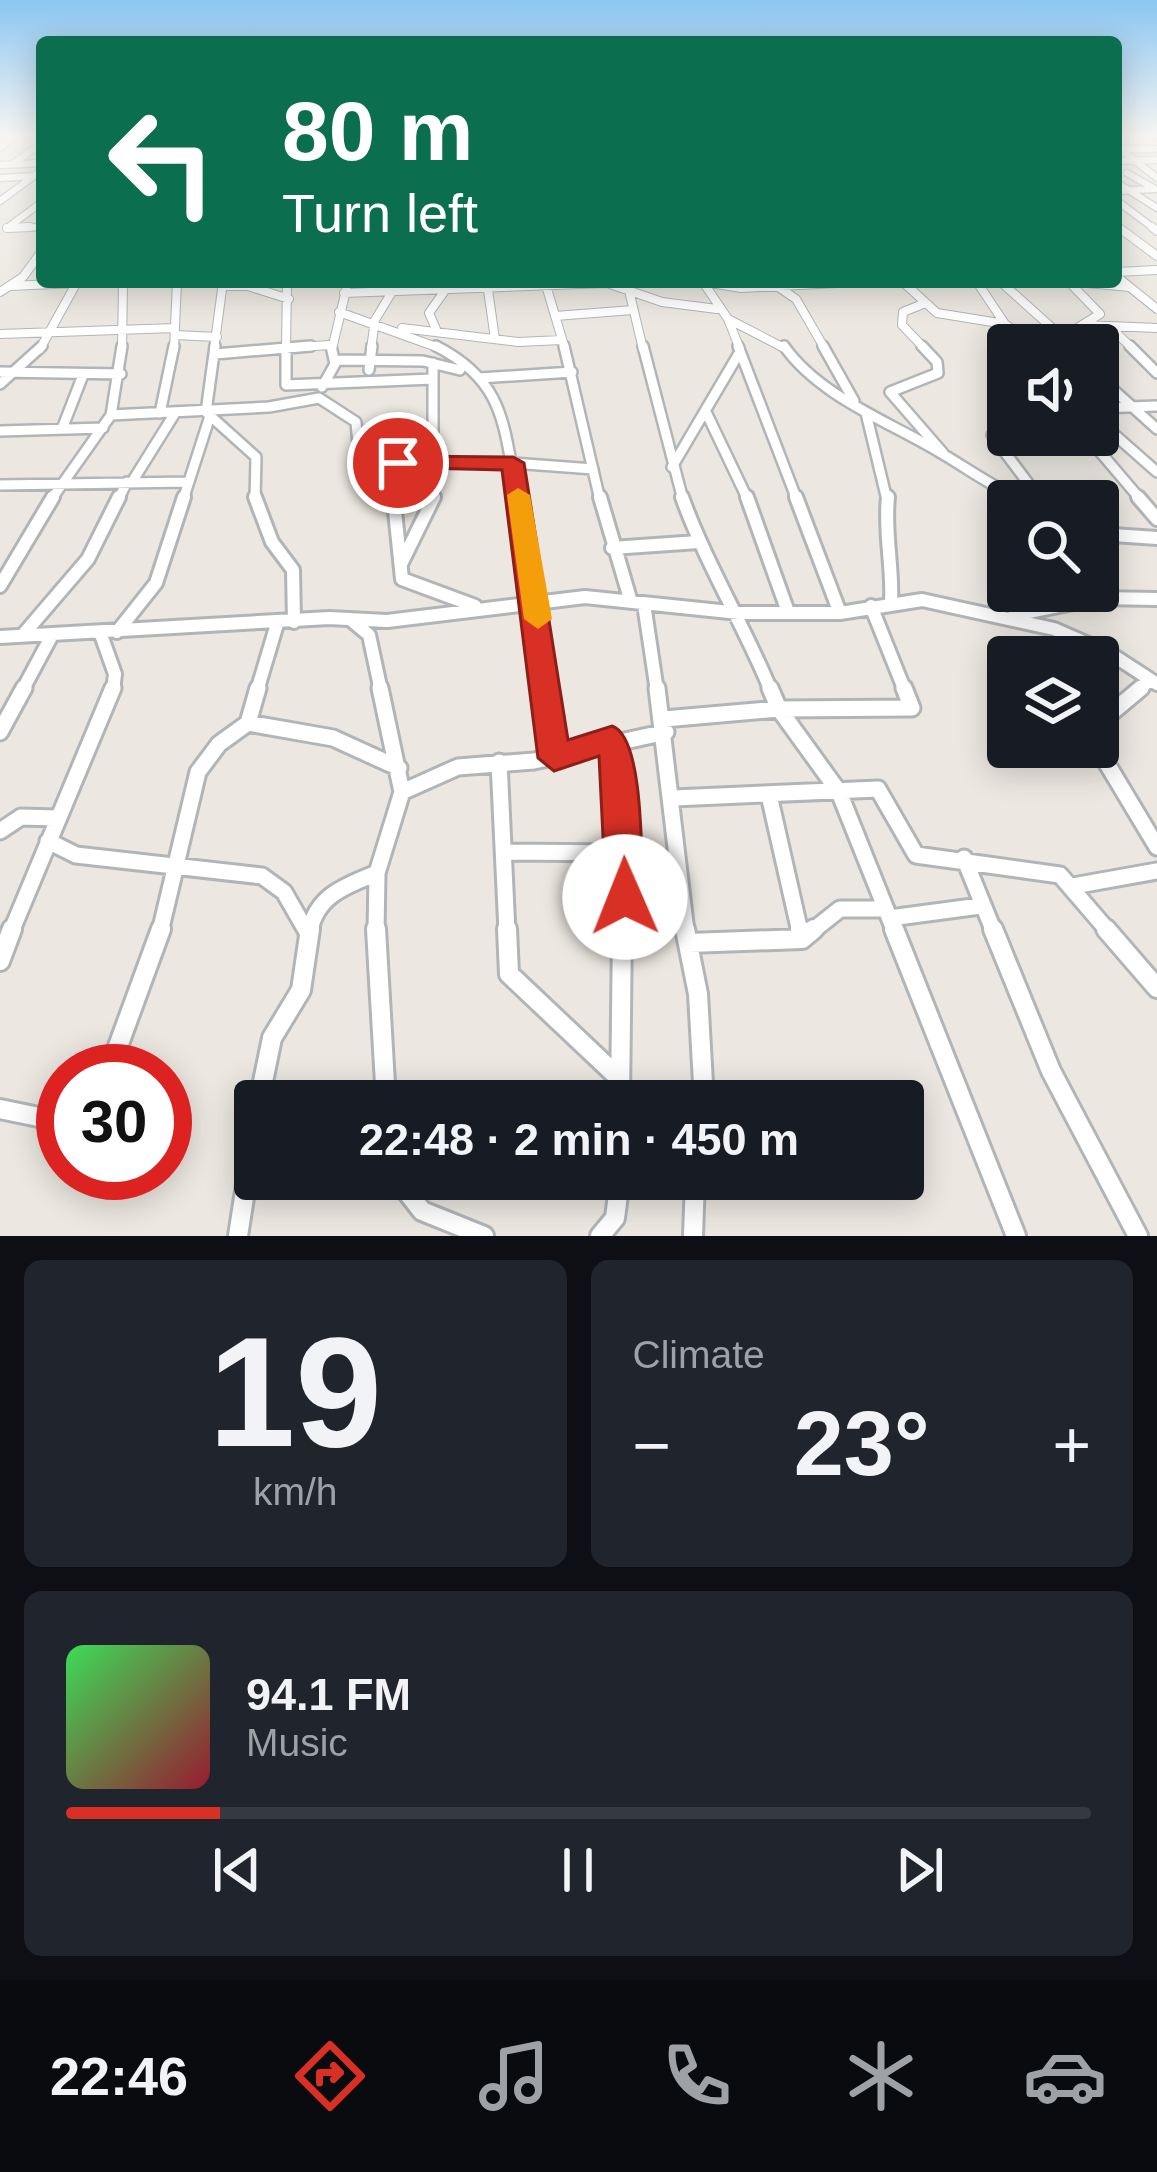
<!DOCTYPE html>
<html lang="en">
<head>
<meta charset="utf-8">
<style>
	:root { --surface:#171b24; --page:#20242c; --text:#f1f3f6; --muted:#9ea1a6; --line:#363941; --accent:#d93025 }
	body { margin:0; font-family:Arial,sans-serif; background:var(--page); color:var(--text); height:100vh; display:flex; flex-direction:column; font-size:45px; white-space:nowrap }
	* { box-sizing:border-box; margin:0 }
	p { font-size:39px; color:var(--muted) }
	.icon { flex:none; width:66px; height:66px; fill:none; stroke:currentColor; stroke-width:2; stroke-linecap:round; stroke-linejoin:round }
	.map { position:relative; height:1236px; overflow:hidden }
	.panel { display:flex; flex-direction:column; gap:24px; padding:24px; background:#0d0f14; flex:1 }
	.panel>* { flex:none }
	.guide { position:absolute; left:36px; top:36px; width:1086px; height:252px; border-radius:12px; box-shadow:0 6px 30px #0003; background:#0b6e4f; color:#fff; overflow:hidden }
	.tools { position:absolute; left:987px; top:324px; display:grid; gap:24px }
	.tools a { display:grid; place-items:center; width:132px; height:132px; border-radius:12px; background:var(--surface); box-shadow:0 6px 30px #0003; font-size:60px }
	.speed { position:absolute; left:36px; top:1044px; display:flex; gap:24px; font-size:60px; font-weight:700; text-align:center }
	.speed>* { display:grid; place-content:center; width:156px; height:156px; border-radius:50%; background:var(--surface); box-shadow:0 6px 30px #0003; line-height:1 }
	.speed .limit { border:18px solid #d22; background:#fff; color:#111 }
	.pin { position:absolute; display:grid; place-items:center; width:102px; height:102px; color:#fff; margin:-51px; border:6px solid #fff; border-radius:50%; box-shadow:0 3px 12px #0007 }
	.me { position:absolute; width:132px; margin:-66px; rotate:359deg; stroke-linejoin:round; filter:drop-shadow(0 0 9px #0008) }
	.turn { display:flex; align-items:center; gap:42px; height:252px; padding:0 48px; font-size:54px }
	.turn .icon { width:156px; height:156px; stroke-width:2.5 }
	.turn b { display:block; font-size:84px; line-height:102px }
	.big { font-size:90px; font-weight:800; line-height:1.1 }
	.panel .widget { flex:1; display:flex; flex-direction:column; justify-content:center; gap:18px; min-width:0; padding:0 42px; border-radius:18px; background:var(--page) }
	.panel .dial { align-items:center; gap:0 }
	.dial b { font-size:156px; line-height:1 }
	.song { display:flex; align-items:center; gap:36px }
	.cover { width:144px; height:144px; border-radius:18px; background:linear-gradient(135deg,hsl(130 70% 55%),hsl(350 70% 35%)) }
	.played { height:12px; border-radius:6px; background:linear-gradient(90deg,var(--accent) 15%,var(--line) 15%) }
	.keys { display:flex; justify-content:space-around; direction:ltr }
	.heat { display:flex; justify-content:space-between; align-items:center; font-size:66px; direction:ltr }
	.panel .tiles { flex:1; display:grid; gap:24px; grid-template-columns:1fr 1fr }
	.widget:last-child { grid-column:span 2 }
	.trip { position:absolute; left:234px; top:1080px; width:690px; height:120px; border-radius:12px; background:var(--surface); box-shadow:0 6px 30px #0003; font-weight:800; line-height:120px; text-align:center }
	.tab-bar { display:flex; height:192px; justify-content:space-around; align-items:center; background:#090b0e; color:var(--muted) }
	.tab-bar .icon { width:84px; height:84px }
	.tab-bar .selected { color:var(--accent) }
	.tab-bar b { font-size:54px; color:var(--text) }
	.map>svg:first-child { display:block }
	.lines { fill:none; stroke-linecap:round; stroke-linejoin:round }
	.street-far5-casing { stroke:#b2b5b8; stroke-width:9 }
	.street-far4-casing { stroke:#b2b5b8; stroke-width:10 }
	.street-far3-casing { stroke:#b2b5b8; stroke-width:14 }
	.street-far2-casing { stroke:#b2b5b8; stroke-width:18 }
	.street-far1-casing { stroke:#b2b5b8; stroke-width:21 }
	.street-casing { stroke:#b2b5b8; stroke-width:24 }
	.street-far5 { stroke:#fff; stroke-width:6 }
	.street-far4 { stroke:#fff; stroke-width:8 }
	.street-far3 { stroke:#fff; stroke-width:9 }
	.street-far2 { stroke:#fff; stroke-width:12 }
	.street-far1 { stroke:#fff; stroke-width:15 }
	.street { stroke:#fff; stroke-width:18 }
	.route { fill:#d93025; stroke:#8d1f18; stroke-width:3 }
	.slow { fill:#f59e0b }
</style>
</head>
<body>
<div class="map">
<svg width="1157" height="1236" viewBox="0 0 1157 1236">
	<rect width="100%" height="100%" fill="#ece8e1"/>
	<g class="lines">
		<g class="street-far5-casing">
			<path id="street-far5" d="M1116,136H1157
				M1116,146L1157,178
				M0,148L15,135
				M1116,149H1157
				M1116,161L1157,160
				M13,164L42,143
				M0,165L42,163
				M0,178L35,176
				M1116,182L1157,208
				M1116,191L1155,189L1127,173
				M1116,200L1156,230
				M0,201L42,170
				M1116,226L1122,230
				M7,228L42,202
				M7,228L42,227"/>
		</g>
		<g class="street-far4-casing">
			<path id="street-far4" d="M1118,227L1157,256
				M1152,227L1157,231
				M7,228L30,227
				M1116,272L1157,270
				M1116,276L1157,309
				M545,282L565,349
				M627,282L643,349
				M703,282L728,319L786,349
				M705,282L741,288L856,282
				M771,282L796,299L825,349
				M903,282L937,313L1005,324
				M977,282L1005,324L1035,345
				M1001,282L1061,336
				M1077,282L1129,287
				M10,286L76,283
				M222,286H248L289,299
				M488,290L495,339
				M0,292L23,277L42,251
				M344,293L607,283L662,302L717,309
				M923,304L903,312L902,325L925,349
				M339,312L442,349
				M555,316L633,310
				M728,319L740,349
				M1085,325L1157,328
				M1110,327L1133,349
				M402,328L518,342L562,340
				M436,329L429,313L446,289
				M0,334L175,328
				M175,335L217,337
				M1050,345L1100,314L1069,282
				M40,349L77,282
				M122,349L123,282
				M174,349L177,282
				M214,349L223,282
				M273,349L329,345
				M286,349L287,282
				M332,349L348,282
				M371,349L375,320L398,282"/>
		</g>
		<g class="street-far3-casing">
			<path id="street-far3" d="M286,346V385L433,379
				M436,346C508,383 503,429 518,500
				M564,346L600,500
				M643,346L683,500
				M738,346L797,500
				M784,346C820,397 890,422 941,453C970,470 992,487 1023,500
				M823,346L854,401
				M922,346L937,362L938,373L890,392L943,453
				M1130,346L1157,373
				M215,354L311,346
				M336,360L423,361L460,370
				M369,370L372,346
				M0,372L121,374
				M1098,376L1157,429
				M480,378L572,372
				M0,384L42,346
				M322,387L335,364L331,346
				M1098,408L1157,406
				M206,412L256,457L255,500
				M206,412L215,346
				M706,412L748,500
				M160,413L174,346
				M866,413L887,500
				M111,415L269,407L319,398L356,422L360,464L387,500
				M1098,420L1157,472
				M62,429L83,375
				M0,431L103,428
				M1008,433L992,435L1028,483L1023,498
				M1073,435L1090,440L1141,500
				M360,464L513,463L593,469
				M672,467L738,355
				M132,482L175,413
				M0,485L187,482
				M51,500L111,415L122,346
				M118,500L127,482
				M183,500L210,416
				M433,500V363"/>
		</g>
		<g class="street-far2-casing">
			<path id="street-far2" d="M255,497L272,542L293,570L294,622
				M385,497L395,511L402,579L475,606
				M518,497L545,691
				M600,497L631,602
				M682,497C706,564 744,625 771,691
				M747,497L788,612
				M796,497L840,613
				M888,497C884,533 893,566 891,602
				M1016,497L1025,501
				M1138,497L1157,519
				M1098,534L1157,538
				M612,548L698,542
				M401,564L434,497
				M0,586L53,497
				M644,604L657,691
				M871,606L905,691
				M1014,615L1098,598L1157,599
				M351,620L369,635L381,691
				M100,632L115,674L113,691
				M117,632L156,583L184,497
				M22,636L88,559L119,497
				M0,637L329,618L387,621L585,597L739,613H840L922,600L1054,629L1111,654L1157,684
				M22,691L52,635
				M257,691L277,624
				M1137,691L1150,680"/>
		</g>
		<g class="street-far1-casing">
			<path id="street-far1" d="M545,688L554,758
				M657,688L686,932
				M770,688L779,709L839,792L895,932
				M664,719L779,709L912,708L904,688
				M248,723L333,738L399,768
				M1098,724L1141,688
				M0,732L24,688
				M612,739L623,816L622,932
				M1097,747L1157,847
				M499,762L507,932
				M402,792L458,767L534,761L666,732
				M769,795L800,932
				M674,798L878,789L916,855L1060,875L1109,932
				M0,831L21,817L56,818
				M48,841L76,855L262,876L284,892L307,932
				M504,852L624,853
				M964,858L994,932
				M1073,886L1157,871
				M625,897L679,900
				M890,918L980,906
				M11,932L113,688
				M160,932L198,772L219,744L248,723L258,688
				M310,932C315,896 347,885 377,873
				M376,932L377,873L402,792L380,688
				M811,932L840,909H886"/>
		</g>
		<g class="street-casing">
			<path id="street" d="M376,929L386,1101
				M507,929L509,974L618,1077
				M685,929L698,994L704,1101
				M800,929L802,939
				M894,929L1016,1236
				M993,929L1051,1071L1138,1236
				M1106,929L1157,988
				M689,943L802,939L814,929
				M0,961L12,929
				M109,1071L161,929
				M259,1101L272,1038L301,990L310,929
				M620,1101L622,929
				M0,1109L63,1122
				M397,1179L422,1211L484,1236
				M238,1236L255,1127
				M600,1236L615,1218L620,1179
				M693,1236L695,1179"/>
		</g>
		<use href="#street-far5" class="street-far5"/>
		<use href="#street-far4" class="street-far4"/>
		<use href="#street-far3" class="street-far3"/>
		<use href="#street-far2" class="street-far2"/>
		<use href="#street-far1" class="street-far1"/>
		<use href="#street" class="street"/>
	</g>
	<linearGradient id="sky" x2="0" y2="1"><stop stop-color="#8bc6f1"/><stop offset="0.44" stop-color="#f6f5f2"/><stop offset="1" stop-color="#f6f5f2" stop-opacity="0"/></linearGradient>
	<rect width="1157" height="308" fill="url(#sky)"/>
	<path class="route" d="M398,456L513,457L524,463L568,740L612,726C645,737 641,863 643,897L637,909L625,914L612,909L606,897L599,756L554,771L538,758L502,470L390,467V458Z"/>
	<path class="slow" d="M518,488L530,495L552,619L538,629L524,619L507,495Z"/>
</svg>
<div class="tools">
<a><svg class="icon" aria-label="sound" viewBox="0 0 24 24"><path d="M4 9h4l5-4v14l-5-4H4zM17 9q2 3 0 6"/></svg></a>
<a><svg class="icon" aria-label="search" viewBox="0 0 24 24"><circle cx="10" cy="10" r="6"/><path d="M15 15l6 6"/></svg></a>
<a><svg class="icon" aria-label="layers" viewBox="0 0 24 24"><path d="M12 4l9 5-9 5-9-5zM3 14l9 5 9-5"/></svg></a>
</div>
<div class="speed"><div class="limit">30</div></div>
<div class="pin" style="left:398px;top:463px;background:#d93025"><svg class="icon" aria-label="arrive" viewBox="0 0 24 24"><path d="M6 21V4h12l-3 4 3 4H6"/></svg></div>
<svg class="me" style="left:625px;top:897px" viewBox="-20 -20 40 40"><circle r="19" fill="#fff"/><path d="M0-13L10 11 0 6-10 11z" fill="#d93025"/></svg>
<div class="trip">22:48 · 2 min · 450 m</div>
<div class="guide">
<div class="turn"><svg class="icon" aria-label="left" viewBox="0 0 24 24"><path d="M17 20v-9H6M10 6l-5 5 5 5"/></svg><div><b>80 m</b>Turn left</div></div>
</div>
</div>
<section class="panel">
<div class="tiles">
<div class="widget dial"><b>19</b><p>km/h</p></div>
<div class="widget"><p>Climate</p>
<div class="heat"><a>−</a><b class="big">23°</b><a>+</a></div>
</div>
<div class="widget">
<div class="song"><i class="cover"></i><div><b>94.1 FM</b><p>Music</p></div></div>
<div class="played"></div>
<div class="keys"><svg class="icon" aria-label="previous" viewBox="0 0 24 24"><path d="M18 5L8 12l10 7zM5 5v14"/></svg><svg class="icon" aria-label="pause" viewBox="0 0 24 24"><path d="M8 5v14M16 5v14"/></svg><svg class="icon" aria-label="next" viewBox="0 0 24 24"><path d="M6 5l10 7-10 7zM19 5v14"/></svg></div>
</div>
</div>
</section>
<nav class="tab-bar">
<b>22:46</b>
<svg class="icon selected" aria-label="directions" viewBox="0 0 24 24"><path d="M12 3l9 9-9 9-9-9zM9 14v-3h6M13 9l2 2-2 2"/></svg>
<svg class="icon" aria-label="music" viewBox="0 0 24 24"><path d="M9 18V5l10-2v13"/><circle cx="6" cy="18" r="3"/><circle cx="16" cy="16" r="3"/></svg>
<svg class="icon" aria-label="phone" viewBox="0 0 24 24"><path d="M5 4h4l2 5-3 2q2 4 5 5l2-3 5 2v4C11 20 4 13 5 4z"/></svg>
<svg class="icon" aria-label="climate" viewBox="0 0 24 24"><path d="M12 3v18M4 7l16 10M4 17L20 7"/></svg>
<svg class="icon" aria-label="car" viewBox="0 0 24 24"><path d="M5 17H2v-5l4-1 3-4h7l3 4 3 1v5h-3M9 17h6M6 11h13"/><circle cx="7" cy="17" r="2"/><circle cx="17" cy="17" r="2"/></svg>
</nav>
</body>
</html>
